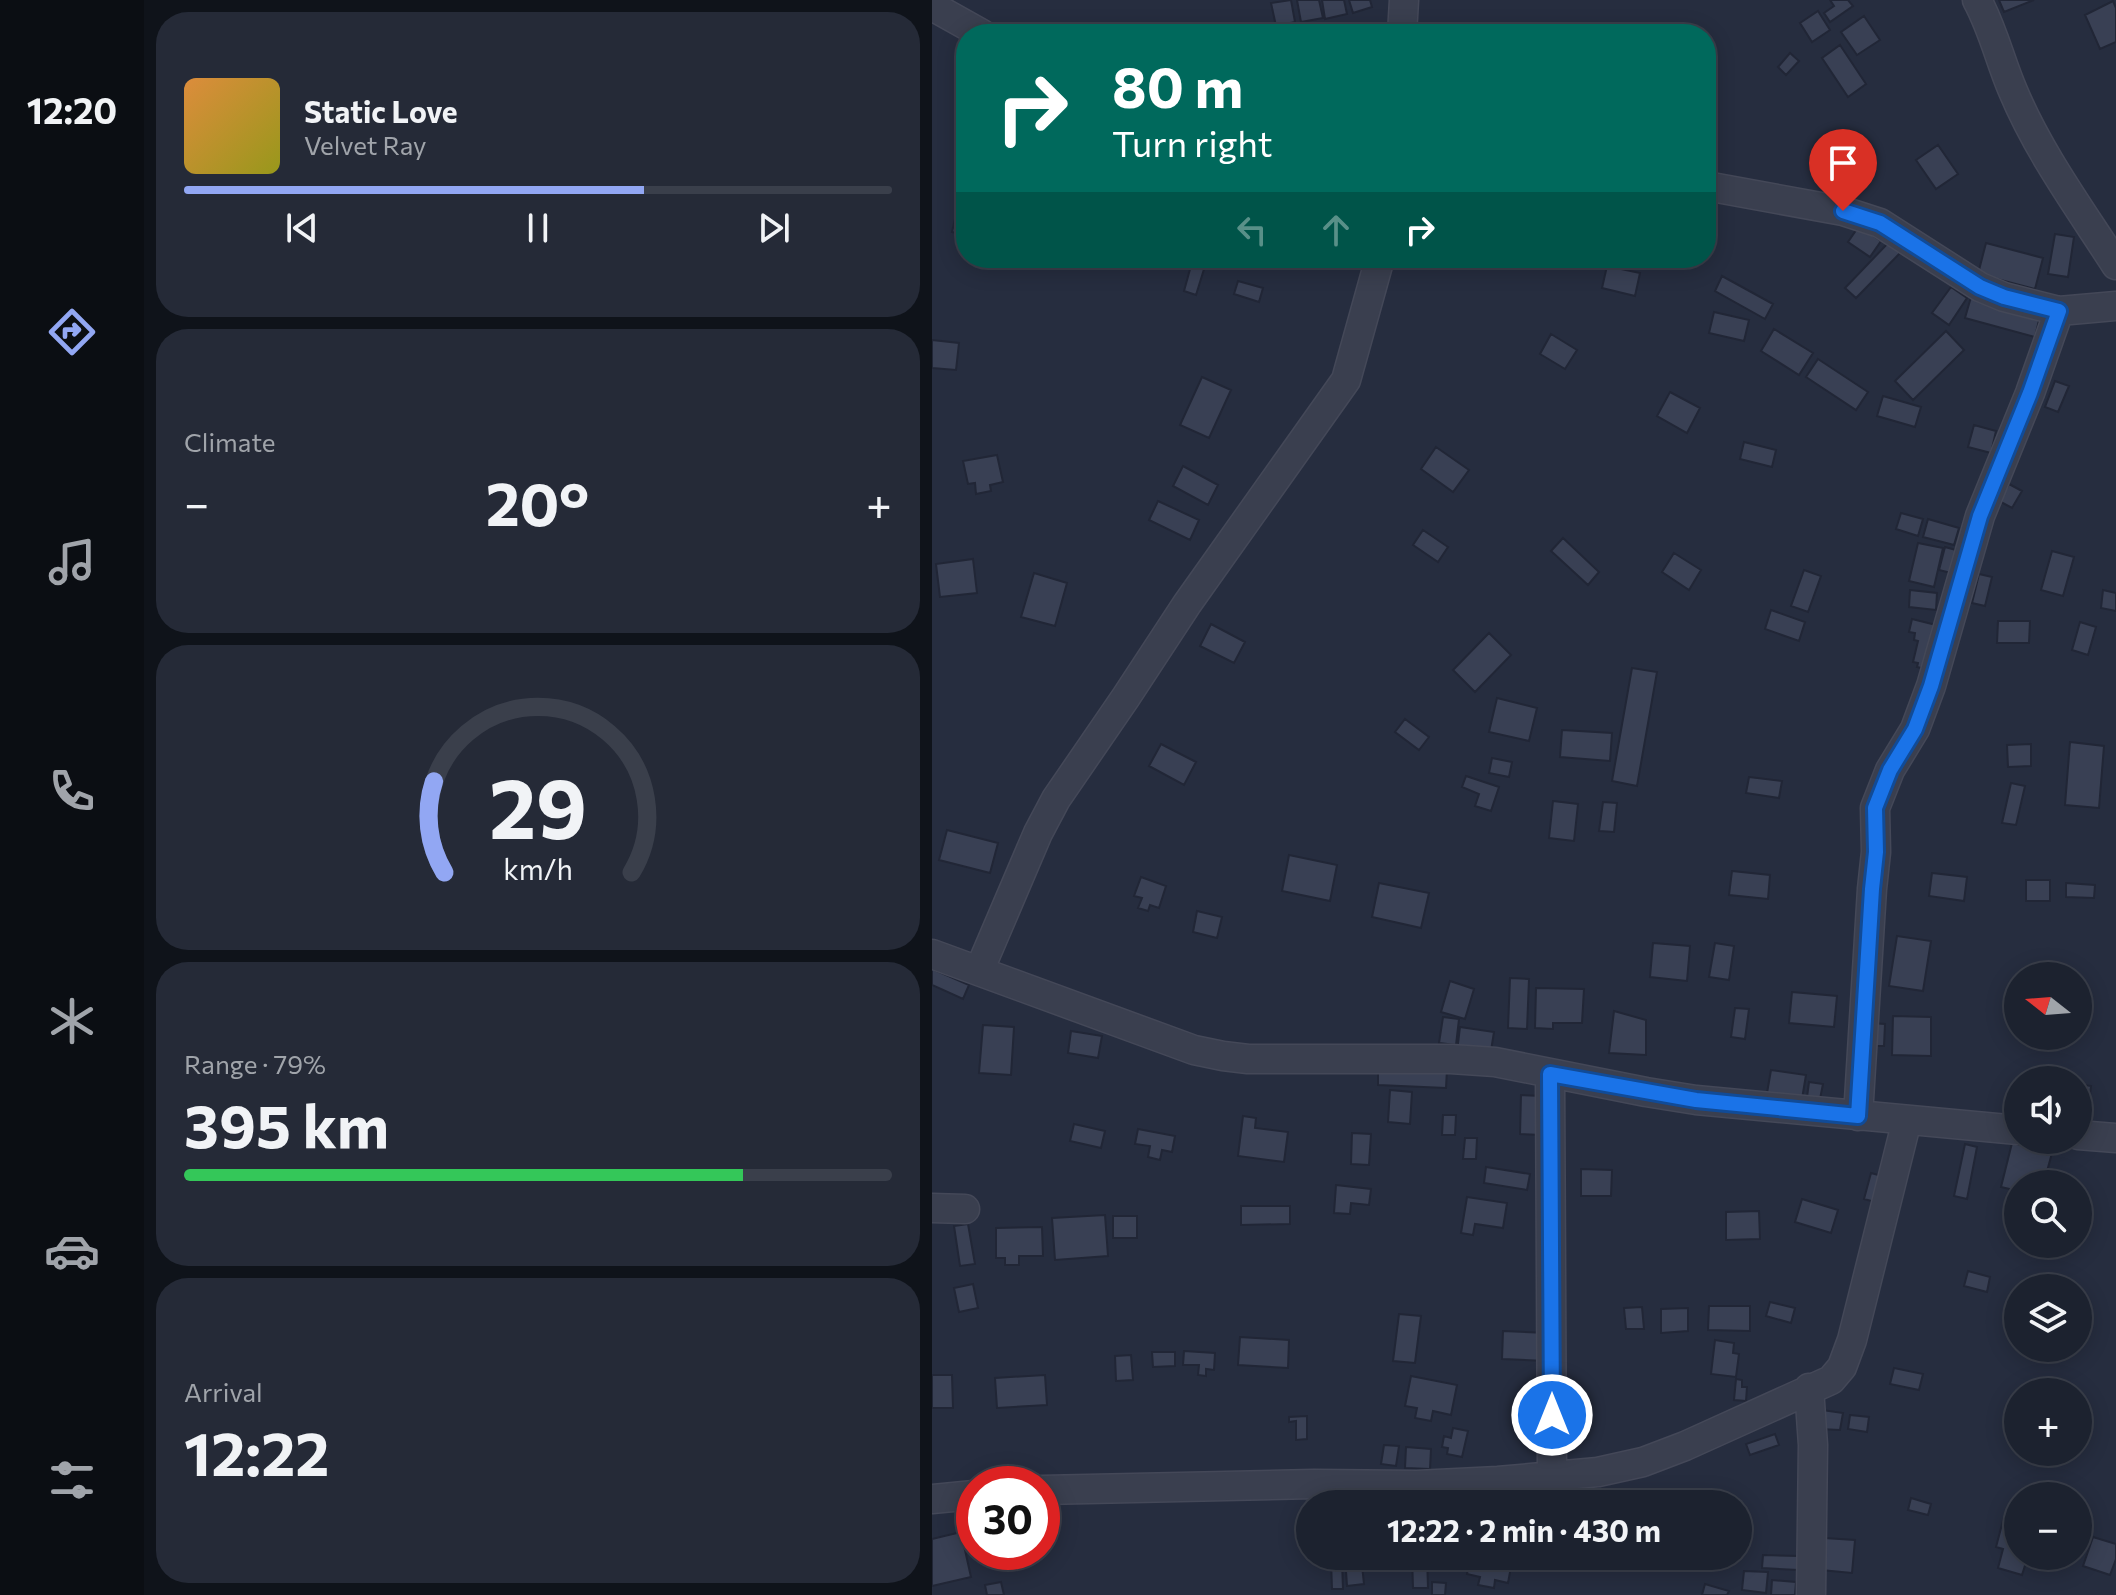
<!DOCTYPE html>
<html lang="en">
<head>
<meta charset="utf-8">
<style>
	:root { --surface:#1c222f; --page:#252a37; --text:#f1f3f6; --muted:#a0a4aa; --line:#3a3f4b; --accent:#92a7f3 }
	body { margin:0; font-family:Commissioner,sans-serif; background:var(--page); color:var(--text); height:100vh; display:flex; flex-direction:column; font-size:30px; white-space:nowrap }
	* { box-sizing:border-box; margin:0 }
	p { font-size:26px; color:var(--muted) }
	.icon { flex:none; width:44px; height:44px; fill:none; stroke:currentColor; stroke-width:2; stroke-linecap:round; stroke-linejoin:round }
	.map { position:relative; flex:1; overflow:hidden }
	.details { display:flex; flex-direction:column; gap:12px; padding:12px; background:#0f131a; width:788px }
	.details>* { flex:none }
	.hud { position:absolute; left:24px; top:24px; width:760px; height:244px; border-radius:32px; box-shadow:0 4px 20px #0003,0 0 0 2px var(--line); background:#00695c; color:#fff; overflow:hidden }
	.needle { width:52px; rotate:287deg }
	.buttons { position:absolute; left:1072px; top:962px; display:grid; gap:16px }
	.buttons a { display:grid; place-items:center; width:88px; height:88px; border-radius:50%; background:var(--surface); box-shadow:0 4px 20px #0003,0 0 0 2px var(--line); font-size:40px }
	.speed { position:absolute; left:24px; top:1466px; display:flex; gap:16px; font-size:40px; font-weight:700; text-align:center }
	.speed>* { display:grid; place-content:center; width:104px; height:104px; border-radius:50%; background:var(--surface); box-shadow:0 4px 20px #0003,0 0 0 2px var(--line); line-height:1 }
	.speed .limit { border:12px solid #d22; background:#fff; color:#111 }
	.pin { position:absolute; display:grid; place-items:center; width:68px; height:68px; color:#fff; margin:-82px -34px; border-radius:50% 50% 50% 0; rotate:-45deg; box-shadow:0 0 8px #0007 }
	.pin .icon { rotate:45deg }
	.me { position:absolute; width:88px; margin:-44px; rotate:0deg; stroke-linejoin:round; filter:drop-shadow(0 0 6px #0008) }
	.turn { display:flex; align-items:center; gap:28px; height:168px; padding:0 24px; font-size:36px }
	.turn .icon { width:104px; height:104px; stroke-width:2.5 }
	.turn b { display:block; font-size:56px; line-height:68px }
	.lanes { display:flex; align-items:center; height:76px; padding:0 24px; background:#0003; justify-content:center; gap:40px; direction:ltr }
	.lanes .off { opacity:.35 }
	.big { font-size:60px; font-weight:700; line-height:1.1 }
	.details .tile { flex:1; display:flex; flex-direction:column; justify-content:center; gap:12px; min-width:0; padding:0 28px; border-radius:32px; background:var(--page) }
	.details .dial { align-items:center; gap:0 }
	.dial svg { height:208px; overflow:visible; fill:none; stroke:var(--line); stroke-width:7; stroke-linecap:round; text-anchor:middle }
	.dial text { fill:var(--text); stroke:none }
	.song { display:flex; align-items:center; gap:24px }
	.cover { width:96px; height:96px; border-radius:12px; background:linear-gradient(135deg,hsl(30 70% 55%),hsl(60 70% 35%)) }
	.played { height:8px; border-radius:4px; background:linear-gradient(90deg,var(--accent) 65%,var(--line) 65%) }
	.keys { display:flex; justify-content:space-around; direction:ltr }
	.heat { display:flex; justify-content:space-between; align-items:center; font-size:44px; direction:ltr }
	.charge { height:12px; border-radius:6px; background:linear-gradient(90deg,#34c759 79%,var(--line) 0) }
	.trip { position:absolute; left:364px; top:1490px; width:456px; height:80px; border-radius:40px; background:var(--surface); box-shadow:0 4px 20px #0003,0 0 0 2px var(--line); font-weight:700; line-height:80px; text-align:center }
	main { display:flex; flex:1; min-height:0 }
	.tab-bar { display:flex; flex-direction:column; width:144px; justify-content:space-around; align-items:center; background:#0b0e13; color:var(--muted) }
	.tab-bar .icon { width:56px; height:56px }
	.tab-bar .selected { color:var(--accent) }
	.tab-bar b { font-size:36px; color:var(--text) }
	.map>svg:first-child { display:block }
	.building { fill:#394054; stroke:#212636; stroke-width:2 }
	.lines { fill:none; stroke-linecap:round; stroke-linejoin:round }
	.minor-casing { stroke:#444858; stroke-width:31 }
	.minor { stroke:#3a3f4f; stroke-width:28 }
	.route-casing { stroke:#114b97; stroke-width:20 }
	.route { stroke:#1a73e8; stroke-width:14 }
</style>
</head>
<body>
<main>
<nav class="tab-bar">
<b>12:20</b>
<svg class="icon selected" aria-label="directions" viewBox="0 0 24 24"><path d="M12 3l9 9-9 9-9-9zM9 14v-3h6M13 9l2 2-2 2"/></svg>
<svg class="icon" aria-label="music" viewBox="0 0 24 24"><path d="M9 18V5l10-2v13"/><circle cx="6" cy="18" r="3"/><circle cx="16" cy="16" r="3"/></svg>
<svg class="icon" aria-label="phone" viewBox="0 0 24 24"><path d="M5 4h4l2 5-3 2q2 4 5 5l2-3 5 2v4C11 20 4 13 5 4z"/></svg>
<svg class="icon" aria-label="climate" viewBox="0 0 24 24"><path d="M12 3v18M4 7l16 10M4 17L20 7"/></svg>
<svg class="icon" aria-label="car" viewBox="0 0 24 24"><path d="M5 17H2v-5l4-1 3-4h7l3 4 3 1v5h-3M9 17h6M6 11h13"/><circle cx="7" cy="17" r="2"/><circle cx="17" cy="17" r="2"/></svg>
<svg class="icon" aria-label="filters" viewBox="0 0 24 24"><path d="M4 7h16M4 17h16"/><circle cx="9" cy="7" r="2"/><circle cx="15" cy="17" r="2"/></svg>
</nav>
<section class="details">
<div class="tile">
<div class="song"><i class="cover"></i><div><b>Static Love</b><p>Velvet Ray</p></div></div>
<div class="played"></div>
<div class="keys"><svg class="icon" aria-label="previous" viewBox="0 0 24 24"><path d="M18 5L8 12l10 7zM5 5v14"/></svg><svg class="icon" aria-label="pause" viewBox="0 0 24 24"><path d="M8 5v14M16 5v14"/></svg><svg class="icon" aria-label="next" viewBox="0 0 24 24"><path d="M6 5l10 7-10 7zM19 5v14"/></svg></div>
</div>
<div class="tile"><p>Climate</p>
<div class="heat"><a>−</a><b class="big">20°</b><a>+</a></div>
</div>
<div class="tile dial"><svg viewBox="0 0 100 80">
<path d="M14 69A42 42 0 1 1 86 69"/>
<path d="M14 69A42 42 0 0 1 10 34" stroke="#92a7f3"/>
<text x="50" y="56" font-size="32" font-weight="700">29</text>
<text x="50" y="72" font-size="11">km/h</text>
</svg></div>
<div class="tile"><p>Range · 79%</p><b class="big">395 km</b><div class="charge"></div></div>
<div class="tile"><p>Arrival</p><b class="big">12:22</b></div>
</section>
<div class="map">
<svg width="1184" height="1595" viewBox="0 0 1184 1595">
	<rect width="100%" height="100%" fill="#262d3f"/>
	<path class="building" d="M359,0L363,22L344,26L339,3Z
		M365,0H387L391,18L369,22Z
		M390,0H412L415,14L393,19Z
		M417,0H438L440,7L421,13Z
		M898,0H916L921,6L898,22L892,13L902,6Z
		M1067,0H1102L1072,12Z
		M1181,1L1184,8V42L1168,49L1153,15Z
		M886,11L898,30L880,42L868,23Z
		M932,16L948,40L925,55L909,32Z
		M908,45L934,84L916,97L890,58Z
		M858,53L867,61L854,75L846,67Z
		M774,85H779L780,123H774Z
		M1006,145L1026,174L1004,189L984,160Z
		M25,211L34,213V235L20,232Z
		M927,226L949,241L938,257L916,242Z
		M1123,234L1142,237L1136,277L1116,274Z
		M959,240L970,251L924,298L913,288Z
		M1054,243L1111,258L1103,289L1046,274Z
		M260,262L273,266L264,295L252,291Z
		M675,266L708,273L703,296L670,288Z
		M790,276L841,304L833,319L783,291Z
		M306,281L331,288L327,302L302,294Z
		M1019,287L1035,298L1017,325L1000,313Z
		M1039,297L1108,316L1103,337L1033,318Z
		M782,312L817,320L812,341L777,333Z
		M842,329L881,353L867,375L829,351Z
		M1014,331L1032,350L981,400L963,381Z
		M619,334L645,350L633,369L608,354Z
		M0,340L27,343L24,370L0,368Z
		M886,359L936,392L924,410L874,377Z
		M270,377L299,390L277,438L248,425Z
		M1123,381L1137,386L1126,412L1113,407Z
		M738,392L768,408L755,433L725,416Z
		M951,396L989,407L983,427L945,416Z
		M1042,425L1064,431L1059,453L1036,447Z
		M812,442L844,450L840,467L808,459Z
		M504,447L537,470L521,492L489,469Z
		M65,455L71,482L58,485L59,491L44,494L43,483L36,484L31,461Z
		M251,466L286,485L276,505L241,486Z
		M1077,484L1090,491L1080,508L1067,501Z
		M226,501L267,520L258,540L217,520Z
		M969,513L991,519L986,536L964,529Z
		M996,519L1027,528L1022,545L991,537Z
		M491,530L516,547L506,562L481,545Z
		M631,538L667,572L656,585L619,551Z
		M986,543L1011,548L1002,587L977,581Z
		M1013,547L1024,550L1019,573L1007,570Z
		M1120,551L1142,557L1131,596L1109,590Z
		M742,553L769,570L757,590L730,572Z
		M41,559L45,593L8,597L4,564Z
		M872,570L889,576L876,612L859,606Z
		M102,573L135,583L123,626L89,617Z
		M1047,574L1060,577L1053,606L1040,603Z
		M978,590L1005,593L1004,610L977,607Z
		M1171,590L1184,593V611L1169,608Z
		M839,610L873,622L867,641L833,629Z
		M980,619L1008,626L998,670L985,667L986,663L981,662L986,641L982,640L983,633L977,632Z
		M1066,621H1098L1097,643H1065Z
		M1148,622L1164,627L1156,655L1140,650Z
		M279,624L313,642L302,663L268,646Z
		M557,633L579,655L543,692L521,670Z
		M700,668L725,672L705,786L680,781Z
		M565,698L605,708L597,741L557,732Z
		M473,719L497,737L487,750L463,732Z
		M630,730L680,733L678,761L628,757Z
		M1138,742L1172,746L1167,808L1133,805Z
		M229,744L264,762L252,785L217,766Z
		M1099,744V766L1076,767L1075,745Z
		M560,758L580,762L577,777L557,773Z
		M534,776L567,787L559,811L543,806L547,794L530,787Z
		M817,777L850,781L847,798L814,793Z
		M1079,783L1093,786L1084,825L1070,823Z
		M621,801L646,804L642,841L617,838Z
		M671,802L685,803L682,832L667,831Z
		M15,830L66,843L58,873L7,860Z
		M357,855L405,865L398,901L350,891Z
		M800,871L838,875L836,899L797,895Z
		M1000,873L1035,877L1032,901L997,896Z
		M209,877L234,886L227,908L218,905L216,911L206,908L210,898L202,896Z
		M1094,880H1118V901H1094Z
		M447,883L497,893L489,928L440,917Z
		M1134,883L1163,885L1162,898L1134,897Z
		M265,911L290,917L285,938L261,932Z
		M965,936L999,941L991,991L957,986Z
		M721,943L758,946L755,981L718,977Z
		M783,943L802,946L797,980L777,977Z
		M0,969L37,985L31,999L0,985Z
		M578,978L597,979L595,1029L576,1028Z
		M518,981L542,989L533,1019L509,1012Z
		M604,988L652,989L650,1023H621V1029L603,1028Z
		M860,992L905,996L902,1027L857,1023Z
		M803,1008L817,1009L813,1039L799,1037Z
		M682,1011L714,1020V1055L677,1053Z
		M961,1016L999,1017V1056L960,1055Z
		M511,1017L527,1019L524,1045L507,1043Z
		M938,1023L953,1024L952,1046H937Z
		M51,1025L82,1027L79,1075L47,1073Z
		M528,1027L562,1032L558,1057L525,1052Z
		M139,1031L170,1036L166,1058L136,1053Z
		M446,1067L515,1069L514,1088L446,1085Z
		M839,1070L874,1075L870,1099L835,1093Z
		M877,1082L891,1084L888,1099L875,1097Z
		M1146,1084L1159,1086L1156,1112H1146Z
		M458,1090L480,1092L478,1124L456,1122Z
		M589,1095L611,1096L610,1135L588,1134Z
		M511,1115H524L523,1135H510Z
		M311,1116L324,1118L323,1128L356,1132L352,1162L306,1156Z
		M142,1124L173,1131L169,1148L138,1141Z
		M206,1129L243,1136L240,1152L230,1150L228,1160L216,1157L218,1146L203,1144Z
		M420,1133L439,1134L437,1165L419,1164Z
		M533,1138H545L544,1159H531Z
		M1080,1143L1120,1153L1114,1175L1108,1174L1106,1184H1086V1191L1069,1187Z
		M1033,1144L1045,1147L1035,1199L1022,1196Z
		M554,1167L598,1174L595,1190L552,1183Z
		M649,1169L680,1170L679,1196H649Z
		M939,1173L950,1176L943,1202L932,1199Z
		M404,1185L439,1189L437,1205L419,1203L418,1214L402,1213Z
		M535,1197L575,1203L571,1228L543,1224L541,1235L529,1233Z
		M870,1199L906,1210L899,1233L863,1222Z
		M309,1206H358V1224L309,1225Z
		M827,1211L828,1239L794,1240V1212Z
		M173,1215L176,1256L123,1260L120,1218Z
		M181,1216H205V1238H181Z
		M36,1224L43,1264L28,1266L22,1226Z
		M110,1227L111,1256H87V1265H73V1258H64V1228Z
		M1036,1271L1058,1277L1055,1292L1032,1286Z
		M41,1284L46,1308L27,1312L22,1288Z
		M838,1302L863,1308L859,1323L834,1316Z
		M777,1306H818V1331L776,1330Z
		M710,1307L712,1329H694L692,1308Z
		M756,1308V1331L729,1333V1309Z
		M467,1314L489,1316L483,1363L461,1361Z
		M571,1331L616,1333L614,1361L570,1359Z
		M308,1337L357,1340L356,1368L306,1365Z
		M783,1340L802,1343L801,1353L807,1354L804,1377L779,1374Z
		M252,1351L283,1353L282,1370L274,1369V1376L266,1375L267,1365H251Z
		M220,1352H243V1366L221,1367Z
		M199,1355L201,1380L184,1381L183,1356Z
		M962,1368L991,1374L987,1390L958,1384Z
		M0,1375H20L21,1408H0Z
		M113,1375L115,1405L65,1408L63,1378Z
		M479,1376L525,1385L519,1415L501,1411L499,1421L483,1418L485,1408L473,1406Z
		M804,1379L810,1380V1387H815L814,1401L802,1400Z
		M890,1410L911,1413L908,1430L887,1429Z
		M918,1415L937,1417L935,1432L916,1429Z
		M375,1416V1439L364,1440V1421L357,1422V1417Z
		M521,1428L536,1431L530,1457L515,1454L516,1448L510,1447L512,1436L519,1438Z
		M843,1434L847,1445L818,1455L814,1444Z
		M452,1445L467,1446L464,1466L449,1464Z
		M474,1447L499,1449L498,1469L473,1468Z
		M979,1498L999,1504L996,1515L976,1510Z
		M1073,1513L1086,1517V1556H1096L1090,1575L1066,1568L1071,1549L1064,1547Z
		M29,1532L39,1577L0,1586V1539Z
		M1161,1537L1184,1544V1559L1178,1575L1151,1566Z
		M892,1538L923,1540L920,1573L889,1570Z
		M75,1552H94L95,1564L76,1566Z
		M831,1555L867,1556L866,1570L830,1568Z
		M413,1556H429L432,1584L415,1586Z
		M480,1556H495L496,1588H481Z
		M538,1556H581L576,1583L563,1580L562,1588L546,1585L548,1577L535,1574Z
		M399,1561H410L411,1589H400Z
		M812,1571L836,1572L834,1593L810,1590Z
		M840,1580L864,1582L863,1595H839Z
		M69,1582L72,1595H55L53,1585Z
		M500,1582L514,1583L513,1595H500Z
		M773,1584L797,1591L795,1595H770Z"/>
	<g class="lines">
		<g class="minor-casing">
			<path id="minor" d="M1045,0C1061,29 1068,61 1081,91C1107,153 1148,209 1184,265
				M0,6L50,34
				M470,34L472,0
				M774,186L911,211L948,223L1048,287L1072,297L1127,311
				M0,954L262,1050L291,1056L316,1059H519L563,1062L714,1092L764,1100L1086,1130
				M47,971L106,833L124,799L194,697L255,604L414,380L448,258
				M618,1074L620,1477
				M926,1116L940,889L944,852L943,808L958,770L983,729L999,686L1048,516L1098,393L1127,311L1184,306
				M1146,1135L1184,1138
				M0,1208L33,1209
				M877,1388L881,1445L879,1595
				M110,1490L382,1484L485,1485L566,1481L666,1472L711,1462L753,1446L899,1380L910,1367L920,1340L975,1120
				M0,1499L42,1495"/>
		</g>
		<use href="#minor" class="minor"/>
	</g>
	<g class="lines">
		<g class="route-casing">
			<path id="route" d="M620,1415L618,1074L764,1100L926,1116L940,889L944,852L943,808L958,770L983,729L999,686L1048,516L1098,393L1127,311L1072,297L1048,287L948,223L911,211"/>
		</g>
		<use href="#route" class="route"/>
	</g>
</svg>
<div class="buttons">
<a><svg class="needle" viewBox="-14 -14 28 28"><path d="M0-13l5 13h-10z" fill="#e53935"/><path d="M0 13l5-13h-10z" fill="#a0a4aa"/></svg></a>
<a><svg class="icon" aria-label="sound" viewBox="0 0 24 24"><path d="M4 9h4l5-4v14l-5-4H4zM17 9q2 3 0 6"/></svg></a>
<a><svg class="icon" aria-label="search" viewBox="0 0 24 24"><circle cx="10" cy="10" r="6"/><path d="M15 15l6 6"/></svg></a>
<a><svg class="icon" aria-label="layers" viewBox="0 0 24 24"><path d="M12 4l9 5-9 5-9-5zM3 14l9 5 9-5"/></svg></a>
<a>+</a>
<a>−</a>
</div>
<div class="speed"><div class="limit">30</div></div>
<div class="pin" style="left:911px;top:211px;background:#d93025"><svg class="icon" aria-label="arrive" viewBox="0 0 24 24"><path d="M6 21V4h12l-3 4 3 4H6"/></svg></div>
<svg class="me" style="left:620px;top:1415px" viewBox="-20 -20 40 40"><circle r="17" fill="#1a73e8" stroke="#fff" stroke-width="3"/><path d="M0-11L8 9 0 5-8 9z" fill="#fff"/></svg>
<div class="trip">12:22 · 2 min · 430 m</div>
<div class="hud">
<div class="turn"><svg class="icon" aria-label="right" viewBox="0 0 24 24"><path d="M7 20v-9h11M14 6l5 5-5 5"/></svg><div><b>80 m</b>Turn right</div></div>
<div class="lanes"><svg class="icon off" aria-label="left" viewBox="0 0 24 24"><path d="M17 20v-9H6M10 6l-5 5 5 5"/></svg><svg class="icon off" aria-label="ahead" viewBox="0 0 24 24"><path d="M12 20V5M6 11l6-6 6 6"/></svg><svg class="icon" aria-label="right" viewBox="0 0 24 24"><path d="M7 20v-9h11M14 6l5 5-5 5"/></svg></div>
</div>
</div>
</main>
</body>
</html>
